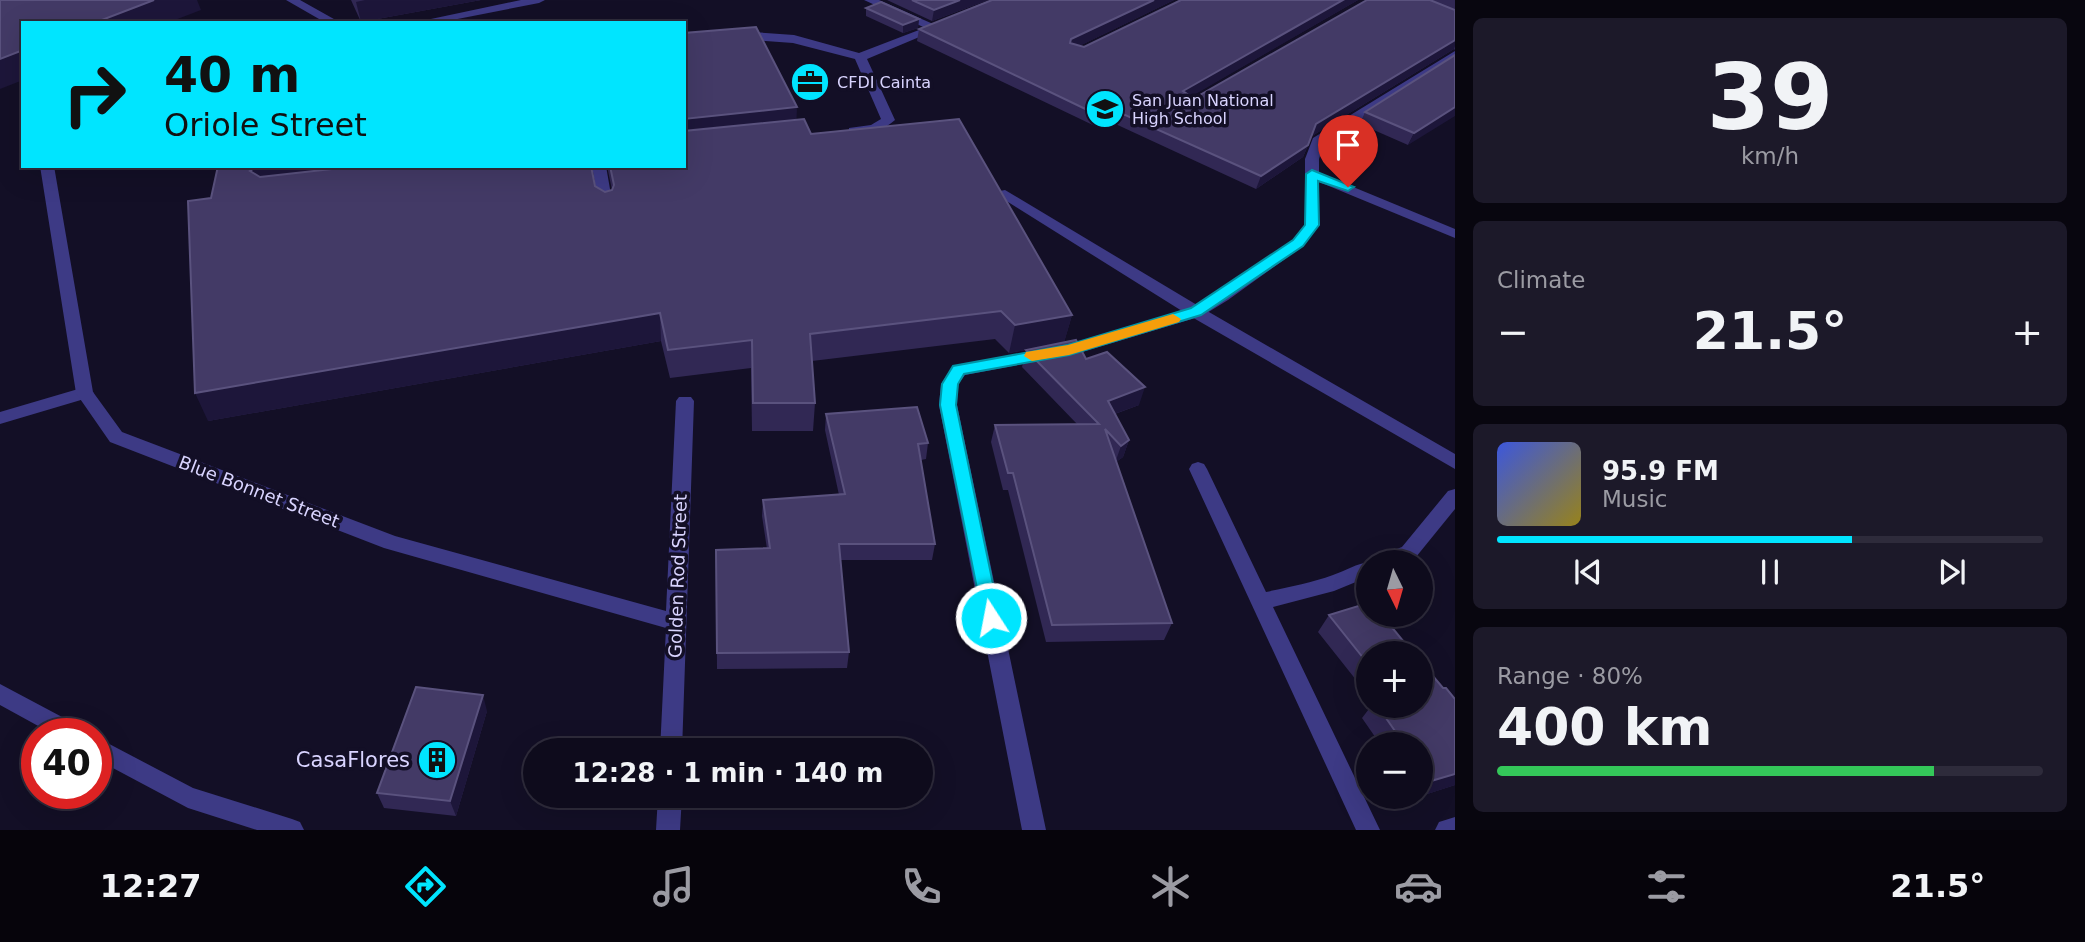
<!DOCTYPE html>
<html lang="en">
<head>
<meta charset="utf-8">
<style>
	:root { --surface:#0e0b1c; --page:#1c1929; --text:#f1f3f6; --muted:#9b9ba3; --line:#2e2b3b; --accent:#00e5ff }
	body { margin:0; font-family:"DejaVu Sans",sans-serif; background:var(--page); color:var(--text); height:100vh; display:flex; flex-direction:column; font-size:26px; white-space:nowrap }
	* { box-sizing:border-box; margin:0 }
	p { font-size:23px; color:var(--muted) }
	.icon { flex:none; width:38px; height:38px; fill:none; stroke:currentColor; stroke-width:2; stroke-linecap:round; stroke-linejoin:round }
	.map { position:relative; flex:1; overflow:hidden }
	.sheet { display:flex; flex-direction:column; gap:18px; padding:18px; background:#08060f; width:630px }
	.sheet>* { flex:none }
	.banner { position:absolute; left:21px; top:21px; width:665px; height:147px; border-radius:0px; box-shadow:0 7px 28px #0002,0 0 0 2px var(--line); background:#00e5ff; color:#111; overflow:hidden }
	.needle { width:46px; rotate:175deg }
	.buttons { position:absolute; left:1356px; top:550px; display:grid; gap:14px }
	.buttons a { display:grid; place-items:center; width:77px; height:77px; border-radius:50%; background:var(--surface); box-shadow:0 7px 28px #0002,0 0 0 2px var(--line); font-size:35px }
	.speed { position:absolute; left:21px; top:718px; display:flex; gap:14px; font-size:35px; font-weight:700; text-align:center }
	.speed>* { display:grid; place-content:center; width:91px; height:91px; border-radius:50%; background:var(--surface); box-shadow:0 7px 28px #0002,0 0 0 2px var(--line); line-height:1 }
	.speed .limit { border:10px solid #d22; background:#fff; color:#111 }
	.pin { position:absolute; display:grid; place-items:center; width:60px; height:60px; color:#fff; margin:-72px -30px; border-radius:50% 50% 50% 0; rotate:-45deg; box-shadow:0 0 7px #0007 }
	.pin .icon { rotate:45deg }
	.me { position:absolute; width:77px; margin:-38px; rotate:349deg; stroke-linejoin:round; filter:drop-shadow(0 0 5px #0008) }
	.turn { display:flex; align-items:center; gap:24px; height:147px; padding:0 28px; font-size:32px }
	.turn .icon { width:91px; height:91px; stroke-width:2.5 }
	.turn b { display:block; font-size:49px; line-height:60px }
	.big { font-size:52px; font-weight:600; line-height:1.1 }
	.sheet .tile { flex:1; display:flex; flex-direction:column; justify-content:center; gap:10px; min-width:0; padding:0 24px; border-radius:10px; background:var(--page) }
	.sheet .dial { align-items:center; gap:0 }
	.dial b { font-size:91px; line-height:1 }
	.song { display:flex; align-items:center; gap:21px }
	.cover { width:84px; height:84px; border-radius:10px; background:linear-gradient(135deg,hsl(230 70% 55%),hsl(50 70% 35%)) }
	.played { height:7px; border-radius:4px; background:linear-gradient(90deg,var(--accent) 65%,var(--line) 65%) }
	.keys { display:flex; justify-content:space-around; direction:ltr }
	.heat { display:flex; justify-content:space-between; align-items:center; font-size:38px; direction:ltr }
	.charge { height:10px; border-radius:5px; background:linear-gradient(90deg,#34c759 80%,var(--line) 0) }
	.trip { position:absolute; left:523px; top:738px; width:410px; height:70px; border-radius:35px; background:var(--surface); box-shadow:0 7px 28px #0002,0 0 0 2px var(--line); font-weight:600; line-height:70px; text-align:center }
	.menu { display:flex; height:112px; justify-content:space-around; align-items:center; background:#06040b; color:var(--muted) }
	.menu .icon { width:49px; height:49px }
	.menu .current { color:var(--accent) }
	.menu b { font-size:32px; color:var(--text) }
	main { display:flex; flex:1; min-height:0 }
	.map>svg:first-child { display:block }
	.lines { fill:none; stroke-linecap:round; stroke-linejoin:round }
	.service { fill:#3d3a85; fill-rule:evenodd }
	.minor { fill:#3d3a85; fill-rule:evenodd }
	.tertiary { fill:#3d3a85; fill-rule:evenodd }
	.wall { fill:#312854 }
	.shaded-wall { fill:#1d163a }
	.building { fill:#433a66; stroke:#5a527e; stroke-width:2 }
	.route { fill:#00e5ff; stroke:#0095a6; stroke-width:2 }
	.slow { fill:#f59e0b }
	.labels { text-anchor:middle; stroke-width:7; stroke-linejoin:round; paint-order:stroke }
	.far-poi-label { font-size:16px; fill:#d9d4ff; stroke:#130f26; text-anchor:start }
	.street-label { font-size:18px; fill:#d9d4ff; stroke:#130f26 }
	.near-poi-label { font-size:21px; fill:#d9d4ff; stroke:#130f26; text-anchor:end }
</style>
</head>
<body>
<main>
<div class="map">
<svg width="1455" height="830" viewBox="0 0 1455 830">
	<rect width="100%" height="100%" fill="#130f26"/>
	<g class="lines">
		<path class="service" d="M932,25L938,28L936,30L867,59L895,120C883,131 865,136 849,134V128L871,125L881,119L855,59L793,43L740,39L734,35L740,31L794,35L859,53Z
			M592,166H606L614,212L612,215L607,216L600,212Z
			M85,387L94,393L91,397L0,424V412Z"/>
		<path class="minor" d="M286,0H300L341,23H326Z
			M521,0H545L539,3L437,23H412Z
			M864,0H879L933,24L950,19L956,22L932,31Z
			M40,166H54L93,392L122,432L395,536L666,611L676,401L679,397H691L694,401L682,751H660L666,628L384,548L110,442L76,393Z
			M1312,170L1455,229V238L1307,177L1305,174Z
			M1005,190L1202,308L1455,454V469L1190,316L1000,197V191Z
			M1198,462L1204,464L1207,469L1266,592C1288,587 1311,583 1333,575C1345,571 1357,563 1370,562L1368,577L1334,591L1273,607L1380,830H1356L1189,469L1192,464Z
			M1455,489V509L1416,557L1406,562H1375L1378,556L1402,547L1448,491Z
			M0,684L79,726L82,733H51L0,705Z
			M96,737L193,788L292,819L300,822L304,830H257L188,808L96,759Z
			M658,796H682L680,830H656Z
			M1455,817V830H1435L1439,822Z"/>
		<path class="tertiary" d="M1455,51V60L1324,143L1319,159V225L1303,246L1228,300L1202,316L1075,354L965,375L958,384L957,405L1046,830H1022L939,405L941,384L953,366L1068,345L1190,308L1216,292L1293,240L1305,225V159L1313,138Z"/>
	</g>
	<path class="wall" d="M351,0H481L361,22Z
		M887,0H988L932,21Z
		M992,0H1174L1079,46L1084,47L1181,0H1358L1191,96H1198L1367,0H1455V50L1454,49L1312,136L1303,157L1256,189L1109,121L1097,127L917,41L919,29Z
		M866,8L919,19L918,28L903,33L866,16Z
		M1455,55L1408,145L1360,124L1365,112Z
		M797,120L811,134L1072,315L1064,342L1086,359L1139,405L1115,414L1129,440L1123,457L1116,462L1172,623L1164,640L1046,642L1008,490H1003L991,442L995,425L1077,424L1022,367L1026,350L1009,353L995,339L812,361L815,403L813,431H752L751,368L670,378L661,341L208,421L595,186L605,192L612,190L607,166H684Z
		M826,414L928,443L926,459L921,460L935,544L932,560H840L849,652L847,668L717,669L716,550L767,549L762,516L763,500L839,495L825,430Z
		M1329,615L1368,653V695L1318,632Z
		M1443,688L1455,699V785L1421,796V744H1380L1362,718L1372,705H1421Z
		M487,711L456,816L384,808L377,793Z"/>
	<path class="shaded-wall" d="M154,0H197L201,10L167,23H94Z
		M365,0H481L361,22L356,2Z
		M960,0H988L932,21L934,10Z
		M1154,0H1174L1069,51L1071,39Z
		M1343,0H1358L1180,103L1183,91Z
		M919,19L918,28L903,33V25Z
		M1455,40V46L1454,49L1312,136L1316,124Z
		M23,50V80L0,89V59Z
		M797,107L796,133L684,145V119Z
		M1455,107V116L1408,145L1414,133Z
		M1112,109L1109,121L1097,127L1100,116Z
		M1308,145L1303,157L1256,189L1261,176Z
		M257,166H483L269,190L250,171Z
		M660,313L661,341L208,421L195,393Z
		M1072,315L1064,343L1009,353L1015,325Z
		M1145,387L1139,405L1103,418L1108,401Z
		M1129,440L1123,457L1115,463L1121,446Z
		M483,695L487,711L456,816L450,801Z
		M1455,774V785L1421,796V792L1431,781Z"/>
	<path class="building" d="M0,0H154L94,23H23V50L0,59Z
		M912,0H960L934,10Z
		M992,0H1154L1071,39L1070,43L1084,47L1181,0H1343L1183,91L1190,96H1198L1367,0H1430L1455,10V40L1316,124L1308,145L1261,176L1112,109L1100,116L919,29Z
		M881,2L919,19L903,25L866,8Z
		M756,27L797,107L684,119V33Z
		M1455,55V107L1414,133L1365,112Z
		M804,119L811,134L959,119L1072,315L1015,325L1001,311L810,334L815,403H753L752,340L668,350L660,313L195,393L188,201L211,198L218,166H257L250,171L260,177L359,166H591L595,186L605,192L612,190L614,185L610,166H684V131Z
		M1076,340L1086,359L1107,352L1145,387L1108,401L1129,440L1121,446L1105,429L1172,623L1052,625L1013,473H1008L995,425L1099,424L1026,350Z
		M917,407L928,443L918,444L935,544H839L849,652L717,653L716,550L770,548L763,500L845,494L826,414Z
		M1368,603V614H1381L1413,653H1368V664L1329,615Z
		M1421,662L1443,688H1446L1455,699V774L1431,781L1421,767V744H1404L1377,705H1421Z
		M416,687L483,695L450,801L377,793Z"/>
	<path class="route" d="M1312,170L1354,187L1348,191L1318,181L1319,225L1303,246L1201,315L1069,355L964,374L958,384L956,405L1000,618L997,623L991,626L984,623L940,405L942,384L953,366L1068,345L1191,308L1293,240L1305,225L1306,174Z"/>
	<path class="slow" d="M1173,314L1181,319L1179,322L1069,355L1032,361L1024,356L1026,352L1068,345Z"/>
	<defs>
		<g id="office-disc" transform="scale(2.0125)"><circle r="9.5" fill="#00e5ff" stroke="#130f26"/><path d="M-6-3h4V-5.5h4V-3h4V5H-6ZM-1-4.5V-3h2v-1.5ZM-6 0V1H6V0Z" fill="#111"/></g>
		<g id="school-disc" transform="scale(2.0125)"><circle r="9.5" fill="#00e5ff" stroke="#130f26"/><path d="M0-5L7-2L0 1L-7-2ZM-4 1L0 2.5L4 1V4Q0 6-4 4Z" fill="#111"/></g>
		<g id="building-disc" transform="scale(2.0125)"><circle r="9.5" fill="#00e5ff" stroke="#130f26"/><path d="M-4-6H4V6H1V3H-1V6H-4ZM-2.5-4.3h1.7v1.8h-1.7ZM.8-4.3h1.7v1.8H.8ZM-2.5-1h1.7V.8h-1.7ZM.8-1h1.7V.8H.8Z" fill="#111"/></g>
	</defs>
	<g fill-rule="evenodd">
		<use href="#office-disc" x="810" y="82"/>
		<use href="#school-disc" x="1105" y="109"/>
		<use href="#building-disc" x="437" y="760"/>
	</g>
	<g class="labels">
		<g class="far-poi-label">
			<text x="837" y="88">CFDI Cainta</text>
			<text x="1132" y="106">San Juan National<tspan x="1132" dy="18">High School</tspan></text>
		</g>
		<g class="street-label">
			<text transform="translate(259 492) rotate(21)" y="6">Blue Bonnet Street</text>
			<text transform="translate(678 576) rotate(-88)" y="6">Golden Rod Street</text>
		</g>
		<g class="near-poi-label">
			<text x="410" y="767">CasaFlores</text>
		</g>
	</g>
</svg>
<div class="buttons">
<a><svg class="needle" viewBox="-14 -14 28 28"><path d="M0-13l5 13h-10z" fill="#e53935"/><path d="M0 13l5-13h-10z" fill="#9b9ba3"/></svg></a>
<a>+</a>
<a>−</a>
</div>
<div class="speed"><div class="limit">40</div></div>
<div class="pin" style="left:1348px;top:187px;background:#d93025"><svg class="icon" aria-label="arrive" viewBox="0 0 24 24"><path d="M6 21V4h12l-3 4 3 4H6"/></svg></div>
<svg class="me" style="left:991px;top:618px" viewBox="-20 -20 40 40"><circle r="17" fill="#00e5ff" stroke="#fff" stroke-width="3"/><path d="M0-11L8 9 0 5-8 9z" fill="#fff"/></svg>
<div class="trip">12:28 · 1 min · 140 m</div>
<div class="banner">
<div class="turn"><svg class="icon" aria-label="right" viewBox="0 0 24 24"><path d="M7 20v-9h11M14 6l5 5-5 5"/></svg><div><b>40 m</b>Oriole Street</div></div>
</div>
</div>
<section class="sheet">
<div class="tile dial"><b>39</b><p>km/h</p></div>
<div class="tile"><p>Climate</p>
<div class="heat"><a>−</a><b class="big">21.5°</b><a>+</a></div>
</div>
<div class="tile">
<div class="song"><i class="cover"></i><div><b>95.9 FM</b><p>Music</p></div></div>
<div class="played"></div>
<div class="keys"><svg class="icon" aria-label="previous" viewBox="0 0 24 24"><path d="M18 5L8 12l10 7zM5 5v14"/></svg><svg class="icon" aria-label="pause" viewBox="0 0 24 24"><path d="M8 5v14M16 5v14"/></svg><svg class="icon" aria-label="next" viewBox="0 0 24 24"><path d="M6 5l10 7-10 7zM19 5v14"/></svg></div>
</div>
<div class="tile"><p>Range · 80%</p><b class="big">400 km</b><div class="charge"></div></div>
</section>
</main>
<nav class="menu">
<b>12:27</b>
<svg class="icon current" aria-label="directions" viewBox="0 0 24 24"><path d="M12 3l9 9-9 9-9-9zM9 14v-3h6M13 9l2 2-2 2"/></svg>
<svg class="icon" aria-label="music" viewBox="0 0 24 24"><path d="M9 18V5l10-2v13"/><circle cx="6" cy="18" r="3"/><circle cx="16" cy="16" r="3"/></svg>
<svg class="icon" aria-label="phone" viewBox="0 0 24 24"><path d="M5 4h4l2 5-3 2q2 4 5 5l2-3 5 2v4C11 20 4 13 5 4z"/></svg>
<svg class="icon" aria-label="climate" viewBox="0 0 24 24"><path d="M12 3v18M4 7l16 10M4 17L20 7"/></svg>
<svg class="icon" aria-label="car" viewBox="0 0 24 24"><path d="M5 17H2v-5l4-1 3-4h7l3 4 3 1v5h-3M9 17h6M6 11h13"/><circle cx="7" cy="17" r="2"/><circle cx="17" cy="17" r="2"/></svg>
<svg class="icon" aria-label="filters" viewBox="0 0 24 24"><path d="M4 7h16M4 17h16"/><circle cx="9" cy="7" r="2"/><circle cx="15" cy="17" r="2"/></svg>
<b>21.5°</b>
</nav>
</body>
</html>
